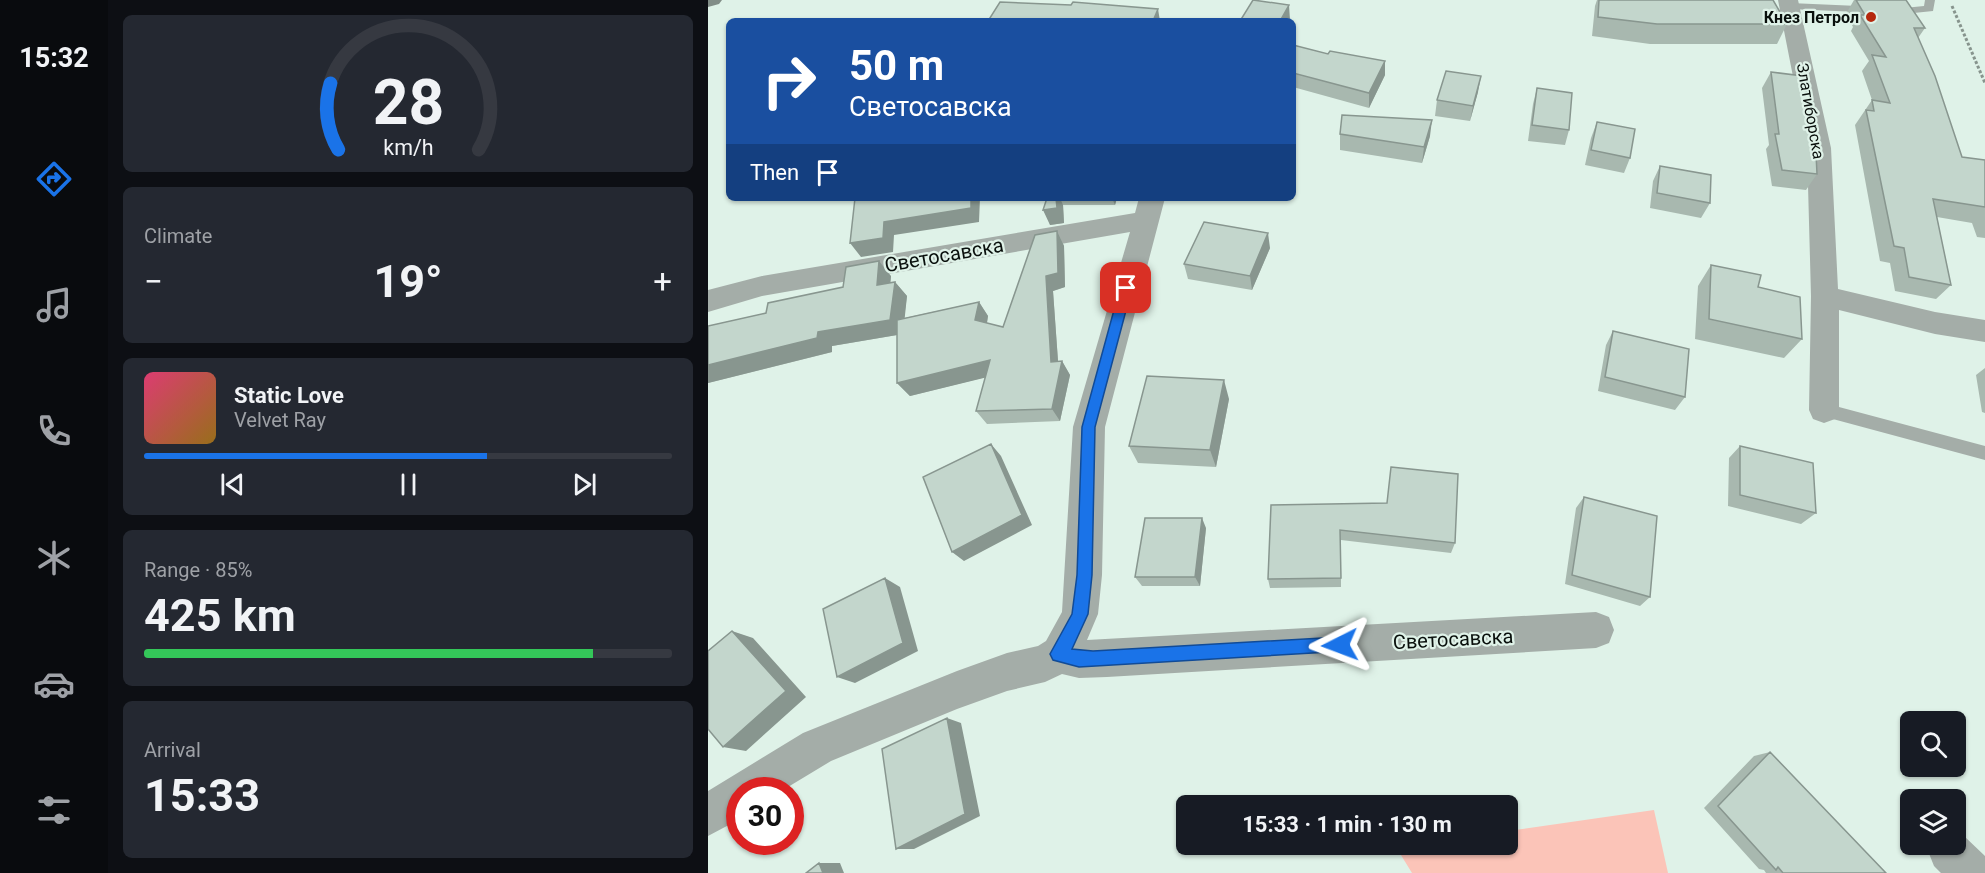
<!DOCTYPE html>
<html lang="en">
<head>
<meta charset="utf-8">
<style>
	:root { --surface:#171b24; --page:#242831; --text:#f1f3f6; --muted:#9ea1a6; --line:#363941; --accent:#1a73e8 }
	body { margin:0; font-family:Roboto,sans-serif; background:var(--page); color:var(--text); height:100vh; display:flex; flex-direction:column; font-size:22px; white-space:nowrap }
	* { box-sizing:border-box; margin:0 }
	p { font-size:20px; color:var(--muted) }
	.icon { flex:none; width:33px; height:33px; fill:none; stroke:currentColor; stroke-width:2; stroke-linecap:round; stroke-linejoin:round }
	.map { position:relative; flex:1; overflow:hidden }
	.panel { display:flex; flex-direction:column; gap:15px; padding:15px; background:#0d0f14; width:600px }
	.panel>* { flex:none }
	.banner { position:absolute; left:18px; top:18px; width:570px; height:183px; border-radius:9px; box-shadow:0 2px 4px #0004; background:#1a4fa0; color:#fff; overflow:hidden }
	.fabs { position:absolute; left:1192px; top:711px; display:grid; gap:12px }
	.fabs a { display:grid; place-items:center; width:66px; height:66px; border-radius:9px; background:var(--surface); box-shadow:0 2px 4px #0004; font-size:30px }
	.speed { position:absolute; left:18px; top:777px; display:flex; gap:12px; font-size:30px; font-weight:700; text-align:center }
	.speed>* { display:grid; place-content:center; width:78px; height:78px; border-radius:50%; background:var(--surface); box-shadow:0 2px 4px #0004; line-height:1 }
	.speed .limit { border:9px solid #d22; background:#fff; color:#111 }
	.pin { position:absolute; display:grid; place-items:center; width:51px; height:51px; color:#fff; margin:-26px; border-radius:12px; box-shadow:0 3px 9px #0006 }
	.me { position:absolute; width:66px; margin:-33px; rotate:267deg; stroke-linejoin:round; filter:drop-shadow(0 0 4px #0008) }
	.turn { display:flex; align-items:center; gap:21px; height:126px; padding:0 24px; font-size:27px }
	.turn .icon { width:78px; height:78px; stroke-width:2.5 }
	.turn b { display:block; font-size:42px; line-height:51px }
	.then { display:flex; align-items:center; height:57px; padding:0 24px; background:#0003; gap:12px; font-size:22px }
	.big { font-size:45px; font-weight:700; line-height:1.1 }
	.panel .tile { flex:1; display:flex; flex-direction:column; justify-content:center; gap:9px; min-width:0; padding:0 21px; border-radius:9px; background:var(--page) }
	.panel .dial { align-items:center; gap:0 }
	.dial svg { height:156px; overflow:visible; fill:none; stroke:var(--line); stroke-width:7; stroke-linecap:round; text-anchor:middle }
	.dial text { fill:var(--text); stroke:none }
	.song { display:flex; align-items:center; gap:18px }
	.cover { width:72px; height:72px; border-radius:9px; background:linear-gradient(135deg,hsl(340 70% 55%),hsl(40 70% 35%)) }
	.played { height:6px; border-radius:3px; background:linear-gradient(90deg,var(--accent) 65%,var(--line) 65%) }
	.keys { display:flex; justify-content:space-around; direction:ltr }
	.heat { display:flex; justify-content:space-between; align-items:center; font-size:33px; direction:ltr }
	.charge { height:9px; border-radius:4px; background:linear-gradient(90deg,#34c759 85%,var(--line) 0) }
	.trip { position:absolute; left:468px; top:795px; width:342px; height:60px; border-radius:9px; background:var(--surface); box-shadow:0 2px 4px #0004; font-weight:700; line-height:60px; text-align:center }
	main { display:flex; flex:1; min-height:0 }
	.menu { display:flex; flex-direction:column; width:108px; justify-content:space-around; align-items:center; background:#090b0e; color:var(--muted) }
	.menu .icon { width:42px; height:42px }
	.menu .current { color:var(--accent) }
	.menu b { font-size:27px; color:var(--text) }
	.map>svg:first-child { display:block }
	.green { fill:#fbc4b8 }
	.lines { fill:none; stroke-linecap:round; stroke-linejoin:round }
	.path { stroke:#87948d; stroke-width:3; stroke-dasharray:3 2; stroke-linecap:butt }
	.lane { fill:#a4ada8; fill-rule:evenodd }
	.street { fill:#a4ada8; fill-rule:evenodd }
	.secondary { fill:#818d87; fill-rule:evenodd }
	.wall { fill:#a8b8af }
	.shaded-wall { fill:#88968f }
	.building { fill:#c3d6cc; stroke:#88968f; stroke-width:1.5 }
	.route { fill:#1a73e8; stroke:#114b97; stroke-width:1.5 }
	.poi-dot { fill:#b5280d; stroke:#dff2e8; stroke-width:2 }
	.labels { text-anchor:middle; stroke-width:4.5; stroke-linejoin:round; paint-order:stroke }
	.far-poi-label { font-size:16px; font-weight:bold; fill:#090f0c; stroke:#dff2e8; text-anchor:end }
	.far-street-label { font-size:16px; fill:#090f0c; stroke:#dff2e8 }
	.street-label { font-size:20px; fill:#090f0c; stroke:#dff2e8 }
</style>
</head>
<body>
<main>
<nav class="menu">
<b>15:32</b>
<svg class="icon current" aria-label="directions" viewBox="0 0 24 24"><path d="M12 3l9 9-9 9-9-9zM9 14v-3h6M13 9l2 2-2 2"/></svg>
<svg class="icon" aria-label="music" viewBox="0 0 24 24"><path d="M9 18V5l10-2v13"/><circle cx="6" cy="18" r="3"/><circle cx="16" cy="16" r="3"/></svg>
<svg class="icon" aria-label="phone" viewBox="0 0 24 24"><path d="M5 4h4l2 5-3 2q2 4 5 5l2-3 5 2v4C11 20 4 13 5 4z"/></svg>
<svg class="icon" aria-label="climate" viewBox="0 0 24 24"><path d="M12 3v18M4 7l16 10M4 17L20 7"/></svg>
<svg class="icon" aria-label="car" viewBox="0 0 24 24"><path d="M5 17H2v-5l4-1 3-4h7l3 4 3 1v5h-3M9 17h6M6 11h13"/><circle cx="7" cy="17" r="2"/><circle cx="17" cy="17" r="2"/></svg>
<svg class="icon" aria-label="filters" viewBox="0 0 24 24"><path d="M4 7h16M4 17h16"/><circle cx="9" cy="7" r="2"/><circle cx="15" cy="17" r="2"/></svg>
</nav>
<section class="panel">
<div class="tile dial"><svg viewBox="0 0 100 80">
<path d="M14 69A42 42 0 1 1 86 69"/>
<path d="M14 69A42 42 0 0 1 10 35" stroke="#1a73e8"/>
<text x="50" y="56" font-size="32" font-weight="700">28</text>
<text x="50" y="72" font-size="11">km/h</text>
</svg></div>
<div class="tile"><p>Climate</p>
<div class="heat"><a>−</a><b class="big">19°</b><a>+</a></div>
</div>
<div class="tile">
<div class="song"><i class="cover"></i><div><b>Static Love</b><p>Velvet Ray</p></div></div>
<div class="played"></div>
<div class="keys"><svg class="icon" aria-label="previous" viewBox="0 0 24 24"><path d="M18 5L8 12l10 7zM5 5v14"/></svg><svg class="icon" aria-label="pause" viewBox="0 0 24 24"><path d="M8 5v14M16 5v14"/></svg><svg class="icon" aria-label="next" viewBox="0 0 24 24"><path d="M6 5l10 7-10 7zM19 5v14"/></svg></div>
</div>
<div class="tile"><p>Range · 85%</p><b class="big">425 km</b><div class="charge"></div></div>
<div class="tile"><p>Arrival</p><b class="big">15:33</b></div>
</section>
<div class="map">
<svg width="1277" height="873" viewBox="0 0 1277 873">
	<rect width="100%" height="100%" fill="#dff2e8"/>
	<path class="green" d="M946,810L960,873H704L688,847L706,844H800V831Z"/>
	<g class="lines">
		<path class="path" d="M1244,6L1277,83"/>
		<path class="lane" d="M1217,0H1227L1225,11L1196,14L1082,9L1077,6L1082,3L1196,8L1216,6Z
			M1116,403L1277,446V460L1110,415L1108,410L1110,405Z"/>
		<path class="street" d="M1070,0H1090L1123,148L1130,289L1227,312L1277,320V342L1227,334L1131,310V410L1127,419L1116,423L1105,419L1101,410L1103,296L1099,148Z
			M431,198H457L397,427L394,575L390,614L379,640L888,612L901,617L906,630L901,643L888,648L399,677L371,678L354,674L337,682L299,691L249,709L123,761L75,790H32V819L0,836V791L95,733L249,671L299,653L330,646L338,641L354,612L365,427L422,232L54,296L0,312V290L54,276L427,213Z
			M1248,833L1256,836L1277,856V873H1233L1226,866L1220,851L1222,844H1248Z"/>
		<path class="secondary" d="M0,0H14L11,4L0,7Z"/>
	</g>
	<path class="wall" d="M889,0H1065L1079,24L1069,44H942L884,36L887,6Z
		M1146,0H1198L1217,28L1210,38L1254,157L1277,160V238L1269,237L1264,223L1229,217L1243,285L1228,299L1187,291L1182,263L1172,261L1147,125L1164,100L1154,71L1161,61L1143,31L1145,27L1138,14Z
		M585,45L677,75L661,108L585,87Z
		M1063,72L1109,174L1098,190L1064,186L1058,149L1061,145L1054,88Z
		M829,88L861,130L857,145L820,141L825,104Z
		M770,92L762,121L727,116L729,100Z
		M889,122L922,158L916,173L877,165L883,138Z
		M632,134L722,136L714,163L632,150Z
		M952,166L1002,203L993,218L942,208L945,181Z
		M339,198H409L407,205H355L356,223L342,225Z
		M349,231L356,246L357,287L345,291L350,361H354L362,375L352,421L279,424L268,411L278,377L202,396L189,383V335L124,346V352L0,383V326L58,313L135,287L183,276L182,283L187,282L199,296L196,318L271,302L280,316L279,323L295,327Z
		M562,248L544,290L480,279L476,264Z
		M1003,265L1050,287L1094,339L1076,358L987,339L990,286Z
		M905,331L977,397L967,410L890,391L898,345Z
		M1277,368V413L1274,412L1268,375Z
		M521,399L508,467L430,463L421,446Z
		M1032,446L1108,513L1093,524L1020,506L1021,458Z
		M876,497L942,597L932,606L857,584L868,508Z
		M563,505L747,543L743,553L633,540V587L562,588L560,579Z
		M498,528L492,586H434L427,577Z
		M1062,752L1178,873H1058L1056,870L1051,869L996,808L1046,756Z"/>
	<path class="shaded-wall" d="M581,5L582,20L581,21H572Z
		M450,9L452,21H445Z
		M677,61V75L661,108V93Z
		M773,76L770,92L762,121L765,106Z
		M724,120L722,136L714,163L716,147Z
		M263,198H272L271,222L186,235L185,252L153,257L142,243L176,222Z
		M348,198H352L355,205L356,223L342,225L335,210Z
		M404,198H409L407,205Z
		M349,231L356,246L357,287L345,291L351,375L343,362L338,276Z
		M560,233L562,248L544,290L542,276Z
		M171,261L183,276L181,299L169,285Z
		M187,282L199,296L195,334L124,346V352L0,383V365Z
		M271,302L280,316L277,334L267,320Z
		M282,360L292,374L202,396L189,383Z
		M354,361L362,375L352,421L344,409Z
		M516,380L521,399L508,467L502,450Z
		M283,444L293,456L324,525L256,561L244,552Z
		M494,518L498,528L492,586L487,577Z
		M177,578L192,587L210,651L147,683L129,677Z
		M24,631L45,638L98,697L38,751L15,747Z
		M239,718L253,723L272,816L206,849H188Z
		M111,863H132L136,873H115Z"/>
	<path class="building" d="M545,0L581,5L572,21H532Z
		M891,0H1065L1079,24H949L890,17Z
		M1148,0H1198L1217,28H1206L1227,76L1254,157L1277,160V207L1225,199L1243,285L1201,277L1196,248L1186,246L1158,110L1166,111L1164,100L1182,103L1164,55L1178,57L1152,15H1157Z
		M292,2L363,5L365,2L450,9L445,21H446H280Z
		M585,45L620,54L622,51L677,61L661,93L585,73Z
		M738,71L773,76L765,106L729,100Z
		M1063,72L1095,76L1107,133L1109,174L1074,170L1067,134H1071Z
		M829,88L864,93L861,130L824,125Z
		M634,115L724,120L716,147L632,134Z
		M889,122L927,129L922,158L883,150Z
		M952,166L1003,175L1002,203L949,193Z
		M147,198H263V208L176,222L175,238L142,243Z
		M339,198H348L349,208L335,210Z
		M496,222L560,233L542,276L476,264Z
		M349,231L350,273L338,276L343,362L354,361L344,409L268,411L282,360L189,383V320L271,302L267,320L295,327L327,235Z
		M171,261L169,285L187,282L182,320L110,332L109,338L0,365V326L58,313L60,303L135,287L138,267Z
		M1003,265L1053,275L1050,287L1092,297L1094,339L1001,319Z
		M905,331L981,349L977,397L897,377Z
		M439,376L516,380L502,450L421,446Z
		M283,444L314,515L244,552L215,477Z
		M1032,446L1105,463L1108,513L1032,495Z
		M683,467L750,474L747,543L632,530L633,578L560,579L563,505L679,503Z
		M876,497L949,516L942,597L864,575Z
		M437,518H494L487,577H427Z
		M177,578L195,643L129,677L115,609Z
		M24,631L78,691L15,747L0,729V651Z
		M239,718L257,814L188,849L174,749Z
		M1062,752L1178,873H1075L1070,867L1068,870L1010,806Z
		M111,863L115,873H98Z"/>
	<path class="route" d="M418,284L424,288L387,427L384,575L380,614L364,649L385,651L632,637L638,639L640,645L638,651L371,667L345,660L342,654L364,614L369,575L374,427L412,288Z"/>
	<circle class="poi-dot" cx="1163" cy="17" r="6"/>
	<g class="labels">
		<g class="far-poi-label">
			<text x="1151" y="23">Кнез Петрол</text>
		</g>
		<g class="far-street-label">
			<text transform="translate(1103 111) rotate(80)" y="6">Златиборска</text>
		</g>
		<g class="street-label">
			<text transform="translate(236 255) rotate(-10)" y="7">Светосавска</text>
			<text transform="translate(745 639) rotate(-3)" y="7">Светосавска</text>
		</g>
	</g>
</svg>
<div class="fabs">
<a><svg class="icon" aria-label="search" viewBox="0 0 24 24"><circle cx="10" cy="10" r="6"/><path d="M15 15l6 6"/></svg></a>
<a><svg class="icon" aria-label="layers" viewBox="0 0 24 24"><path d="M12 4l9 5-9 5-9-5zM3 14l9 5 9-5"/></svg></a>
</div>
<div class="speed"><div class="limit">30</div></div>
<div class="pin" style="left:418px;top:288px;background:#d93025"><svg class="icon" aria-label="arrive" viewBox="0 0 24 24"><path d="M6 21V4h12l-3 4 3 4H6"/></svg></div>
<svg class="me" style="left:632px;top:645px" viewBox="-20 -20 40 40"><path d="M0-17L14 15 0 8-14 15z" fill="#1a73e8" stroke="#fff" stroke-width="4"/></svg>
<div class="trip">15:33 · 1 min · 130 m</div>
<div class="banner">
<div class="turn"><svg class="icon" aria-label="right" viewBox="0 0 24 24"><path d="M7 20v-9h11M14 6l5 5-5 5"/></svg><div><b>50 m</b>Светосавска</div></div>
<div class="then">Then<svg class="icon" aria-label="arrive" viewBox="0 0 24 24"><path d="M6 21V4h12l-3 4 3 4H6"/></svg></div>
</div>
</div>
</main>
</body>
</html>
